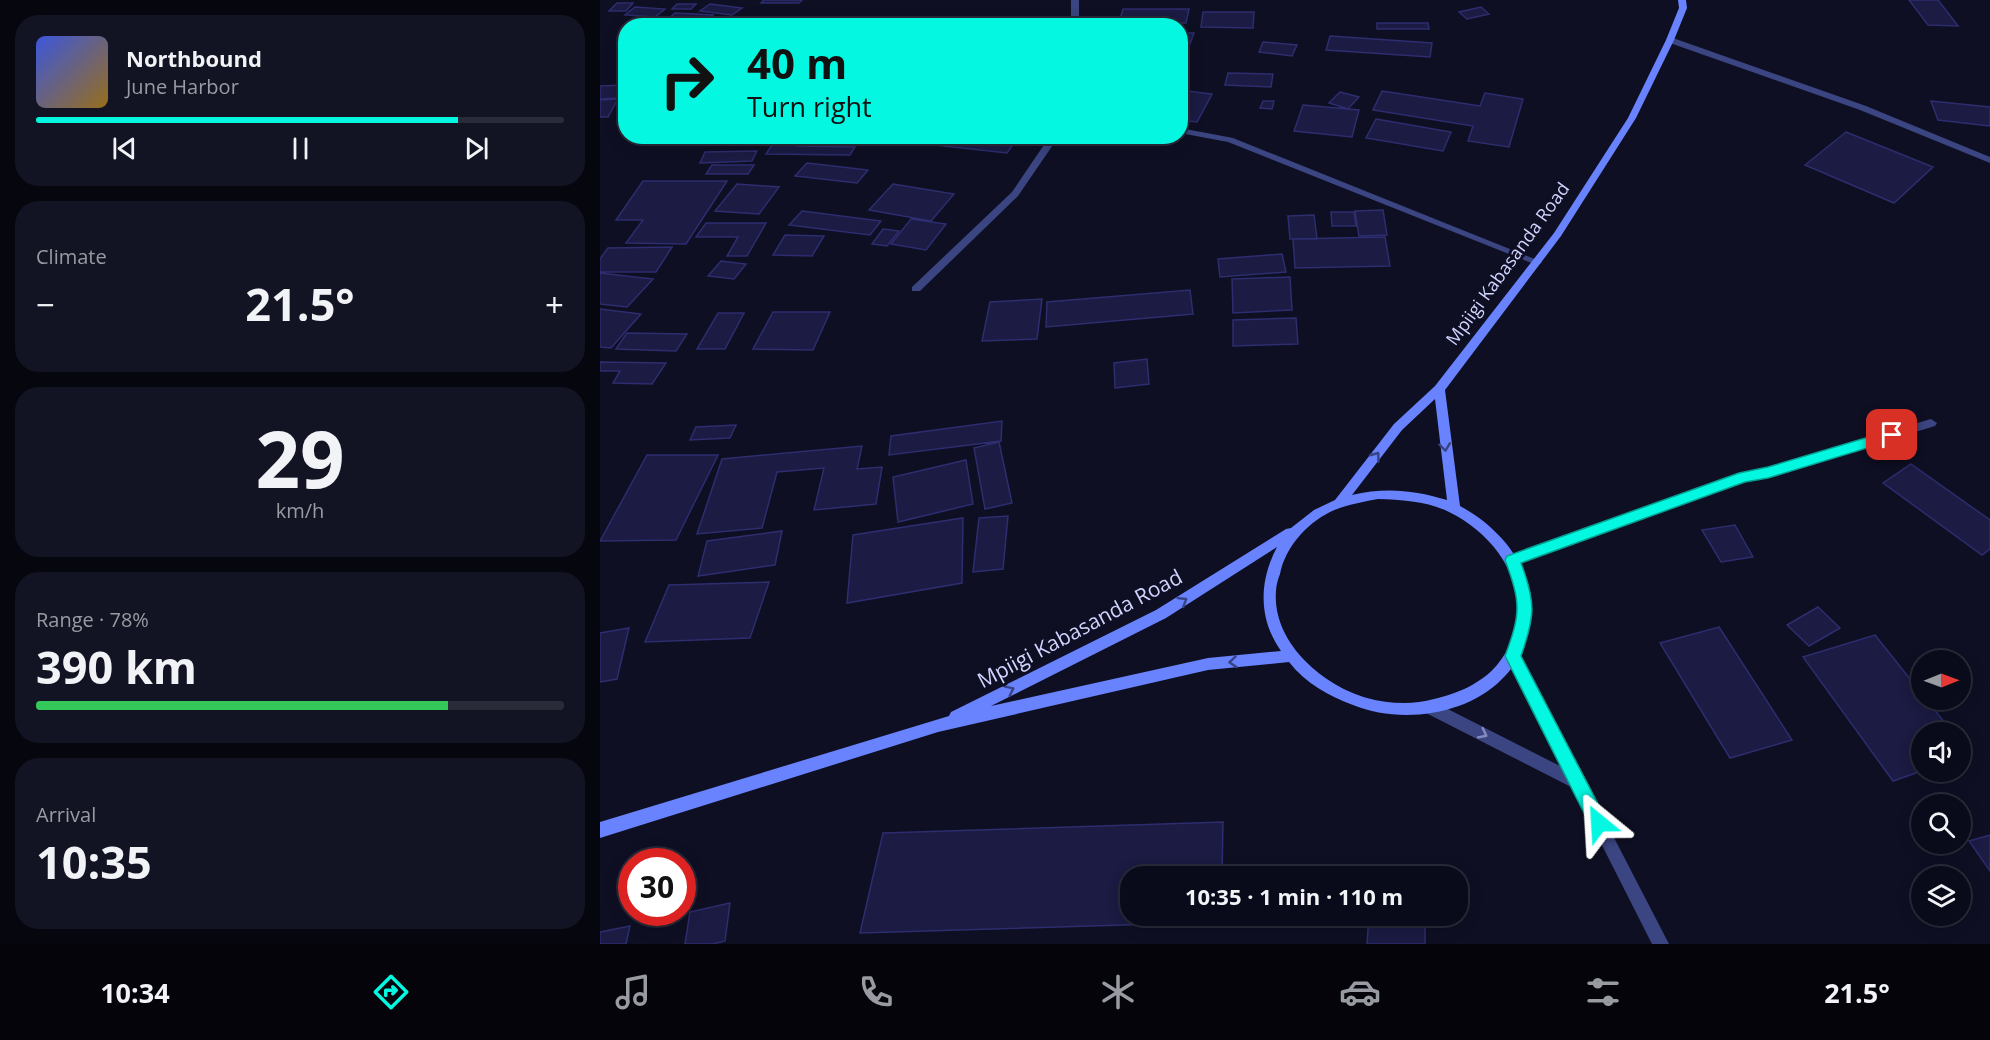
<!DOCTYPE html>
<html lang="en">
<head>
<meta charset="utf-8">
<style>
	:root { --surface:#0a0b1a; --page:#131423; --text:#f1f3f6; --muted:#999ba2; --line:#2a2b39; --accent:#04f7e0 }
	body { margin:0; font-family:"Open Sans",sans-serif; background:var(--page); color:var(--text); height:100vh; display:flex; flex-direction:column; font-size:22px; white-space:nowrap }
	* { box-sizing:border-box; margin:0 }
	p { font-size:20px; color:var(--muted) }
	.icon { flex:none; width:33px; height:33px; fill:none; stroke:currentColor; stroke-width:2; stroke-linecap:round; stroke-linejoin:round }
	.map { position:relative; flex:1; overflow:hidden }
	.side { display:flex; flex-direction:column; gap:15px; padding:15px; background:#06060e; width:600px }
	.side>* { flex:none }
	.guide { position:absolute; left:18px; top:18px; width:570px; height:126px; border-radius:24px; box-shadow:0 3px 15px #0003,0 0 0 2px var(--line); background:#04f7e0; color:#111; overflow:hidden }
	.needle { width:39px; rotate:89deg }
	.controls { position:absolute; left:1311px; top:650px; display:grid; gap:12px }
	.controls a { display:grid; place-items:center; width:60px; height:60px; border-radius:50%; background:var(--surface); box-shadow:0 3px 15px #0003,0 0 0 2px var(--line); font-size:30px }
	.speed { position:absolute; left:18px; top:848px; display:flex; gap:12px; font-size:30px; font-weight:700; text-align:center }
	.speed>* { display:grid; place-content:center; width:78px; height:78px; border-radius:50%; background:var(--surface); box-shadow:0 3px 15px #0003,0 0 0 2px var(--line); line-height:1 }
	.speed .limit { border:9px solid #d22; background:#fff; color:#111 }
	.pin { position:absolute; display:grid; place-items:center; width:51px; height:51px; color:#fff; margin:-26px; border-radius:12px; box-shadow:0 3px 9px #0006 }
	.me { position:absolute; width:66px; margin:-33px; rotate:333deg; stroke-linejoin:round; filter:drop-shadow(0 0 4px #0008) }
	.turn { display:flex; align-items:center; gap:21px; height:126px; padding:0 30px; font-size:27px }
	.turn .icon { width:78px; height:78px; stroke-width:2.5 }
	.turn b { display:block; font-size:42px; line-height:51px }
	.big { font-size:45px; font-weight:700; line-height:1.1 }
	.side .card { flex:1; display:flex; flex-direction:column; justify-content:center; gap:9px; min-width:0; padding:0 21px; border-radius:24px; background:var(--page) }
	.side .dial { align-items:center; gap:0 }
	.dial b { font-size:78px; line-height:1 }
	.song { display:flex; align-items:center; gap:18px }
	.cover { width:72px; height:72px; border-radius:9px; background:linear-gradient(135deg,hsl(230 70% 55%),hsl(40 70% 35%)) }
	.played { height:6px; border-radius:3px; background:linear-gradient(90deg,var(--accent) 80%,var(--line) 80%) }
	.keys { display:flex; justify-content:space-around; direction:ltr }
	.heat { display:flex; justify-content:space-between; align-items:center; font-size:33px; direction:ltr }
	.charge { height:9px; border-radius:4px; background:linear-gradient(90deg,#34c759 78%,var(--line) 0) }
	.trip { position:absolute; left:520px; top:866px; width:348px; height:60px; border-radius:24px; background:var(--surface); box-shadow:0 3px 15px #0003,0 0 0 2px var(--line); font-weight:700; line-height:60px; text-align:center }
	.dock { display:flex; height:96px; justify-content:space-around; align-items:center; background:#04040a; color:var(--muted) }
	.dock .icon { width:42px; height:42px }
	.dock .active { color:var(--accent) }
	.dock b { font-size:27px; color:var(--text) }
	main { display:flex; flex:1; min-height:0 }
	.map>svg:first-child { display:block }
	.building { fill:#1b1b43; stroke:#2d2d6f; stroke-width:1.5 }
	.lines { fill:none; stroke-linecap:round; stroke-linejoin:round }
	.street { fill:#3a4581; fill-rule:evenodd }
	.secondary { fill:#6982fd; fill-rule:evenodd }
	.oneway { stroke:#374385 }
	.oneway2 { stroke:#868cc0 }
	.route { fill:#04f7e0; stroke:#03a192; stroke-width:1.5 }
	.labels { text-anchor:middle; stroke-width:6; stroke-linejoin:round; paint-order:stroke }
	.far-street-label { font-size:18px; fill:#d1d4fe; stroke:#0e0f23 }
	.street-label { font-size:21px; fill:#d1d4fe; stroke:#0e0f23 }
</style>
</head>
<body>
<main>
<section class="side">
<div class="card">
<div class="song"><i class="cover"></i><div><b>Northbound</b><p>June Harbor</p></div></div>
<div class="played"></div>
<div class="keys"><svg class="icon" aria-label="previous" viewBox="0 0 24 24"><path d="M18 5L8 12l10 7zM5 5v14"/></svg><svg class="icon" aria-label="pause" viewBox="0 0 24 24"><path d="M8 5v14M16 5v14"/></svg><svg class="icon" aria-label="next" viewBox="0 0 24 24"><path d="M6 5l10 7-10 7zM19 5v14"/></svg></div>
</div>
<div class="card"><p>Climate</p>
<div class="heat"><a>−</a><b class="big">21.5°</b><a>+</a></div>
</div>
<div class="card dial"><b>29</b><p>km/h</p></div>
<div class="card"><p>Range · 78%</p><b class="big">390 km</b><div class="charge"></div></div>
<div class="card"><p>Arrival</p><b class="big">10:35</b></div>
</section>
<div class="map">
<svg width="1390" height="944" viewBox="0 0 1390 944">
	<rect width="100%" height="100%" fill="#0e0f23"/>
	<path class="building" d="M164,0H202L199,3H161Z
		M1309,0H1338L1358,26L1328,25Z
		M17,3H33L26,11H9Z
		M77,4H96L91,9H72Z
		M110,4L142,8L132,15L100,11Z
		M35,7L65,9L55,17L25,15Z
		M881,7L889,14L867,19L859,12Z
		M523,9H589L586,23L519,22Z
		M603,12H654L653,28L601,27Z
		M75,13L113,15L102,26H61Z
		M492,17H509L506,26H489Z
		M777,23H828L829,29H777Z
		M580,33H594L583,62H580Z
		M730,36L832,43L830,57L726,50Z
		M663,42L697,45L692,56L659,52Z
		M628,73L673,74L671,87L625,85Z
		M26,85L18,98L0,99V86Z
		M587,91L612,94L597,122L580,120V102Z
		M782,91L880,106L885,93L923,99L909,147L868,141L873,126L773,110Z
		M740,92L759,97L748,109L729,103Z
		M18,99L8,117H0V100Z
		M663,101H674L672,109L660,108Z
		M1331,101L1390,107V126L1338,120Z
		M703,105L759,110L752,137L694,131Z
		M776,119L851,132L843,151L766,138Z
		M1246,132L1333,167L1294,203L1205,165Z
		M56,136H81L73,145L49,144Z
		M83,136H118L111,144L77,142Z
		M178,136H204L198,146L255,147L250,155L166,154Z
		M211,136H246L241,143L208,141Z
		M341,136H419L407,153L334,145Z
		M157,151L152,161L100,163L105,152Z
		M207,163L268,170L257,183L195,176Z
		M112,165H154L148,174H106Z
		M43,181H127L86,244L26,243L43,220H16Z
		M137,184L179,187L159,214L115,211Z
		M293,184L354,194L331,221L269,210Z
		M783,210L787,235L759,236L755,211Z
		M202,211L281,221L270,235L189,225Z
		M731,212H754L756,226H732Z
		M714,215L717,239H690L688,216Z
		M311,219L346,224L326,250L291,244Z
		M106,223H166L147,256H127L138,237H96Z
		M283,229L299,231L287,246L272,244Z
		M185,235L224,236L212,256L173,255Z
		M785,237L790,266L695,268L693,239Z
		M72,247L56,272H0V259L8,248Z
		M682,254L686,272L620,277L618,259Z
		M121,261L146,264L134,279L108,276Z
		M0,273L53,279L27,307L0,304Z
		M690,277L692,310L633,313L632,279Z
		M590,290L593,314L446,327L447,302Z
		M442,299L437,339L382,341L390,302Z
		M0,309L41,314L11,348L0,347Z
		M173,312H230L213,350L153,349Z
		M118,313H144L125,349H97Z
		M696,318L698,344L633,346V320Z
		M27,333L87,334L76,351L16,349Z
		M547,359L549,384L515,388L514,363Z
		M0,362L66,363L52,384L13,383L20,371H0Z
		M402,421L401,441L289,455L291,436Z
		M136,425L130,438L90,440L96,427Z
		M399,442L412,503L385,509L374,448Z
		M262,446L257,469L282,467L276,504L214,510L224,468L177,472L162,528L97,534L122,459Z
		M47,455H118L76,540L0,541Z
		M366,460L373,504L298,522L293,477Z
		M1311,464L1390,520V549L1382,555L1283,483Z
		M408,516L403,569L373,572L379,518Z
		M363,518L362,583L247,603L253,535Z
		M1135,525L1153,557L1121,562L1102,530Z
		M182,531L175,565L98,576L107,541Z
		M169,582L150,638L45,642L69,585Z
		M1218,607L1240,628L1209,646L1187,625Z
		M1119,627L1192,740L1130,758L1060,643Z
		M29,628L17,679L0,682V633Z
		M1275,635L1322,694V699H1326L1352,732H1322V771L1293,781L1203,657Z
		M623,822L622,876H531V915H622V922L260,933L283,833Z
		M1390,835V871L1369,841Z
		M130,903L125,941L113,944H85L90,912Z
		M769,915H825V944H767Z
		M30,926L26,944H0V932Z"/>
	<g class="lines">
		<path class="street" d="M471,0H479V26H471Z
			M1067,38H1073L1266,106L1390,157V163L1260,110L1067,42Z
			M580,128L633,138L942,262L940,264H934L628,142L580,133Z
			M450,136H459L418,196L320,291H312V287L412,192Z
			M1331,419L1337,423L1335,426L1168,477L1145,481L913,565L908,564L907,560L908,556L1140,474L1168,467Z
			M913,650L918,652L1069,944H1052L973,788L826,713L824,708L826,703L831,701L836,703L962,767L906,656L908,652Z"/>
		<path class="secondary" d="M1078,0H1086L1087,8L1074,40L1036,118L961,236L845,390L860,506C912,534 949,590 922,649C917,660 911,671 902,679C866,716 799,724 753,705C729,696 705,683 689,662L608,670L338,732L0,838V822L349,716L351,712L556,610L686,529L691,528L714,510L735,500L794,424L835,386L954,233L1028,118L1066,40L1079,8ZM835,399L847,500C814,490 785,487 752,495L802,430ZM778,499C802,500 827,501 849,512C907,540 943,609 897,665C882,683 857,694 834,699C813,705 789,704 767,698C722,685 672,642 676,591C676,586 678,579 680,574C685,548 706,524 730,512C745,505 762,502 778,499ZM677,547C659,581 658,619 681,651L608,658L391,706L566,618Z"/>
	</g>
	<defs><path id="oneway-chevron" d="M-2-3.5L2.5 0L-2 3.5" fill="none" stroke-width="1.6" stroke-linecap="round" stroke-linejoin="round" transform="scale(1.5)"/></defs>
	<g class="oneway">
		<use href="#oneway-chevron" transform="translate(845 447) rotate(83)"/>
		<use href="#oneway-chevron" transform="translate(776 456) rotate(-53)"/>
		<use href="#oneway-chevron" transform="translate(583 601) rotate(-32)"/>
		<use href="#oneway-chevron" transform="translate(633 662) rotate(175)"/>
		<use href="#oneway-chevron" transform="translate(410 690) rotate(-26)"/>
	</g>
	<use class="oneway2" href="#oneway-chevron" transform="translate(883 734) rotate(27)"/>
	<path class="route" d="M1292,430L1299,435L1297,439L1168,478L1145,482L921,563C936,603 935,616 921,656L1008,823L1005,829L999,832L992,829L905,656C921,613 921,603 905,560L907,556L1139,473L1168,467Z"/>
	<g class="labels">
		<g class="far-street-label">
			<text transform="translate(908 264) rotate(-54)" y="6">Mpiigi Kabasanda Road</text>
		</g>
		<g class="street-label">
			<text transform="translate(480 629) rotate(-28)" y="7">Mpiigi Kabasanda Road</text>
		</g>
	</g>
</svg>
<div class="controls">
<a><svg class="needle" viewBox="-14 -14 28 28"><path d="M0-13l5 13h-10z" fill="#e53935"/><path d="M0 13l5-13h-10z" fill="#999ba2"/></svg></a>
<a><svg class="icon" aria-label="sound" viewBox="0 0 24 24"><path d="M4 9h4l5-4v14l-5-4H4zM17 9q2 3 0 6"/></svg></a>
<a><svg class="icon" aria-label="search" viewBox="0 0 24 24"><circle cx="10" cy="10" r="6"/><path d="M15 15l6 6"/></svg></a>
<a><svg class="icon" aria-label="layers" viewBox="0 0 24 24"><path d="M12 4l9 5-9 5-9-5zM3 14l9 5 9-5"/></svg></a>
</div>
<div class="speed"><div class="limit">30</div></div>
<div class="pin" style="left:1292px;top:435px;background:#d93025"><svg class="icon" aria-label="arrive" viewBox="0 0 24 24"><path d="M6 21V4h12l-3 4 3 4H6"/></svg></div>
<svg class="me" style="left:999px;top:823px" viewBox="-20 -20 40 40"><path d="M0-17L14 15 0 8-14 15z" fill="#04f7e0" stroke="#fff" stroke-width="4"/></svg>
<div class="trip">10:35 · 1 min · 110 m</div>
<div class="guide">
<div class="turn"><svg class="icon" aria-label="right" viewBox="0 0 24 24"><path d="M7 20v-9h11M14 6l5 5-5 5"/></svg><div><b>40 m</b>Turn right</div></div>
</div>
</div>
</main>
<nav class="dock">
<b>10:34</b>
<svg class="icon active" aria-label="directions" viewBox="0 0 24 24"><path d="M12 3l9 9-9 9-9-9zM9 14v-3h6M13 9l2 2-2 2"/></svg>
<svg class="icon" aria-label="music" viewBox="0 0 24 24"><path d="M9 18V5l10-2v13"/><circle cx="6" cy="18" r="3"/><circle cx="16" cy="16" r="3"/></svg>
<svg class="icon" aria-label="phone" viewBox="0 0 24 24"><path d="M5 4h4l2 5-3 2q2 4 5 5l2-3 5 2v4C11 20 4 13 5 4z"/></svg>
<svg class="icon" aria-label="climate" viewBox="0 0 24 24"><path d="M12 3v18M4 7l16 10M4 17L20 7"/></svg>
<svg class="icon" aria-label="car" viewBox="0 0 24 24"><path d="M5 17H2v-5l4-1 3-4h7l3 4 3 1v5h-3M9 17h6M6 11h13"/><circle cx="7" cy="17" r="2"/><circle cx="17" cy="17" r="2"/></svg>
<svg class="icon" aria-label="filters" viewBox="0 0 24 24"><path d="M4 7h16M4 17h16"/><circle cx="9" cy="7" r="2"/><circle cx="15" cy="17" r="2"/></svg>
<b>21.5°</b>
</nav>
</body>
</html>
